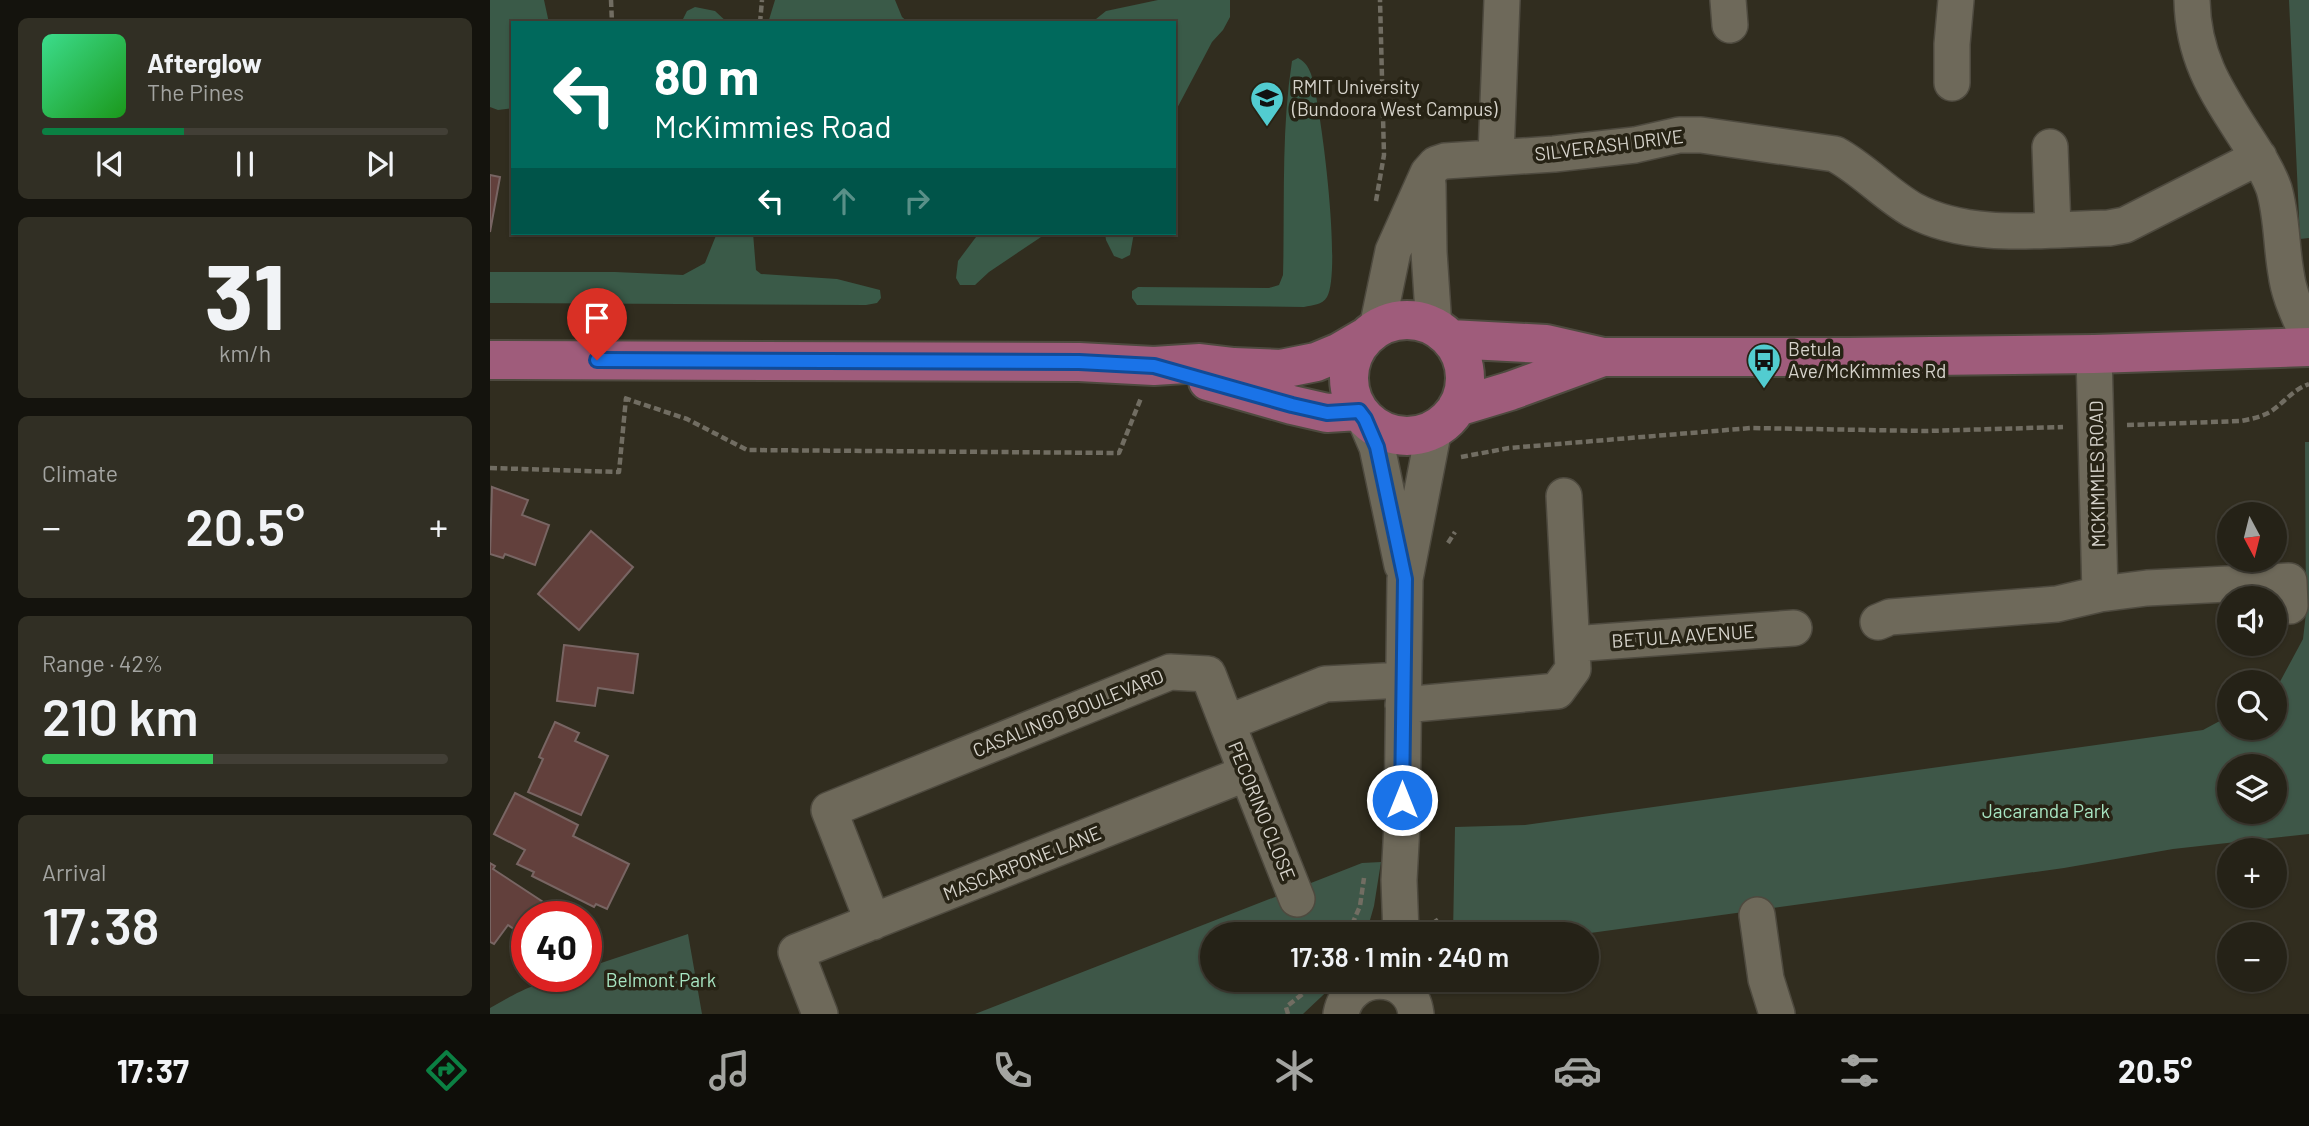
<!DOCTYPE html>
<html lang="en">
<head>
<meta charset="utf-8">
<style>
	:root { --surface:#252217; --page:#312f24; --text:#f1f3f6; --muted:#a3a4a1; --line:#423f36; --accent:#0b8043 }
	body { margin:0; font-family:Barlow,sans-serif; background:var(--page); color:var(--text); height:100vh; display:flex; flex-direction:column; font-size:26px; white-space:nowrap }
	* { box-sizing:border-box; margin:0 }
	p { font-size:23px; color:var(--muted) }
	.icon { flex:none; width:38px; height:38px; fill:none; stroke:currentColor; stroke-width:2; stroke-linecap:round; stroke-linejoin:round }
	.map { position:relative; flex:1; overflow:hidden }
	.details { display:flex; flex-direction:column; gap:18px; padding:18px; background:#14130d; width:490px }
	.details>* { flex:none }
	.banner { position:absolute; left:21px; top:21px; width:665px; height:214px; border-radius:0px; box-shadow:0 2px 5px #0004,0 0 0 2px var(--line); background:#00695c; color:#fff; overflow:hidden }
	.needle { width:46px; rotate:173deg }
	.tools { position:absolute; left:1727px; top:502px; display:grid; gap:14px }
	.tools a { display:grid; place-items:center; width:70px; height:70px; border-radius:50%; background:var(--surface); box-shadow:0 2px 5px #0004,0 0 0 2px var(--line); font-size:35px }
	.speed { position:absolute; left:21px; top:901px; display:flex; gap:14px; font-size:35px; font-weight:700; text-align:center }
	.speed>* { display:grid; place-content:center; width:91px; height:91px; border-radius:50%; background:var(--surface); box-shadow:0 2px 5px #0004,0 0 0 2px var(--line); line-height:1 }
	.speed .limit { border:10px solid #d22; background:#fff; color:#111 }
	.pin { position:absolute; display:grid; place-items:center; width:60px; height:60px; color:#fff; margin:-72px -30px; border-radius:50% 50% 50% 0; rotate:-45deg; box-shadow:0 0 7px #0007 }
	.pin .icon { rotate:45deg }
	.me { position:absolute; width:77px; margin:-38px; rotate:0deg; stroke-linejoin:round; filter:drop-shadow(0 0 5px #0008) }
	.turn { display:flex; align-items:center; gap:24px; height:147px; padding:0 28px; font-size:32px }
	.turn .icon { width:91px; height:91px; stroke-width:2.5 }
	.turn b { display:block; font-size:49px; line-height:60px }
	.lanes { display:flex; align-items:center; height:66px; padding:0 28px; background:#0003; justify-content:center; gap:35px; direction:ltr }
	.lanes .off { opacity:.35 }
	.big { font-size:52px; font-weight:600; line-height:1.1 }
	.details .widget { flex:1; display:flex; flex-direction:column; justify-content:center; gap:10px; min-width:0; padding:0 24px; border-radius:10px; background:var(--page) }
	.details .dial { align-items:center; gap:0 }
	.dial b { font-size:91px; line-height:1 }
	.song { display:flex; align-items:center; gap:21px }
	.cover { width:84px; height:84px; border-radius:10px; background:linear-gradient(135deg,hsl(150 70% 55%),hsl(120 70% 35%)) }
	.played { height:7px; border-radius:4px; background:linear-gradient(90deg,var(--accent) 35%,var(--line) 35%) }
	.keys { display:flex; justify-content:space-around; direction:ltr }
	.heat { display:flex; justify-content:space-between; align-items:center; font-size:38px; direction:ltr }
	.charge { height:10px; border-radius:5px; background:linear-gradient(90deg,#34c759 42%,var(--line) 0) }
	.trip { position:absolute; left:710px; top:922px; width:399px; height:70px; border-radius:35px; background:var(--surface); box-shadow:0 2px 5px #0004,0 0 0 2px var(--line); font-weight:600; line-height:70px; text-align:center }
	.tab-bar { display:flex; height:112px; justify-content:space-around; align-items:center; background:#0f0e09; color:var(--muted) }
	.tab-bar .icon { width:49px; height:49px }
	.tab-bar .selected { color:var(--accent) }
	.tab-bar b { font-size:32px; color:var(--text) }
	main { display:flex; flex:1; min-height:0 }
	.map>svg:first-child { display:block }
	.green { fill:#3e5748; fill-rule:evenodd }
	.forest { fill:#3a5a48 }
	.building { fill:#62403c; stroke:#786563; stroke-width:2 }
	.lines { fill:none; stroke-linecap:round; stroke-linejoin:round }
	.minor-casing { stroke:#4e4a3f; stroke-width:38 }
	.major-casing { stroke:#4e4a3f; stroke-width:42 }
	.path { stroke:#716d62; stroke-width:4.5; stroke-dasharray:7 3.5; stroke-linecap:butt }
	.minor { stroke:#6e695a; stroke-width:35 }
	.major { stroke:#9f5c7b; stroke-width:38 }
	.route-casing { stroke:#114b97; stroke-width:18 }
	.route { stroke:#1a73e8; stroke-width:12 }
	.labels { text-anchor:middle; stroke-width:7; stroke-linejoin:round; paint-order:stroke }
	.poi-label { font-size:19px; fill:#d6d3cb; stroke:#272315; text-anchor:start }
	.street-label { font-size:19px; fill:#d6d3cb; stroke:#272315 }
	.park-label { font-size:19px; fill:#a8e5c2; stroke:#272315 }
</style>
</head>
<body>
<main>
<section class="details">
<div class="widget">
<div class="song"><i class="cover"></i><div><b>Afterglow</b><p>The Pines</p></div></div>
<div class="played"></div>
<div class="keys"><svg class="icon" aria-label="previous" viewBox="0 0 24 24"><path d="M18 5L8 12l10 7zM5 5v14"/></svg><svg class="icon" aria-label="pause" viewBox="0 0 24 24"><path d="M8 5v14M16 5v14"/></svg><svg class="icon" aria-label="next" viewBox="0 0 24 24"><path d="M6 5l10 7-10 7zM19 5v14"/></svg></div>
</div>
<div class="widget dial"><b>31</b><p>km/h</p></div>
<div class="widget"><p>Climate</p>
<div class="heat"><a>−</a><b class="big">20.5°</b><a>+</a></div>
</div>
<div class="widget"><p>Range · 42%</p><b class="big">210 km</b><div class="charge"></div></div>
<div class="widget"><p>Arrival</p><b class="big">17:38</b></div>
</section>
<div class="map">
<svg width="1819" height="1014" viewBox="0 0 1819 1014">
	<rect width="100%" height="100%" fill="#312d1f"/>
	<path class="green" d="M1799,0H1819V238L1810,239Z
		M1815,442H1819V834L1683,849L1574,868L1093,934H963L965,827L1035,825L1713,730L1739,716L1740,728H1785V691L1813,639L1816,613ZM1740,766H1785V812H1740Z
		M891,862L884,906L876,934H723V980H849L813,1014H485L872,863Z
		M198,934L212,1014H0V1008C33,989 57,976 96,976V968Z"/>
	<path class="forest" d="M0,0H54L59,23H23V108L8,110L0,107Z
		M285,0H405L412,17L419,23H278Z
		M668,0H740V17L733,30L722,42L684,114V23H601L616,11Z
		M205,7L225,11L238,23H191L197,11Z
		M808,58C815,62 818,66 821,74C831,105 852,272 837,297C832,305 823,305 814,307L647,305L642,298V291L648,287L779,288L789,285L793,275C795,204 791,131 802,61Z
		M227,233H263L266,270L271,274L347,279L390,290L391,298L387,303L376,305L0,303V272H125L193,275L215,263Z
		M489,233H557L499,272L485,285H470L466,278L468,261Z
		M615,233H644L640,255L632,259L624,256L616,240Z"/>
	<path class="building" d="M0,175L10,177L0,232Z
		M2,487L38,500L32,515L59,525L45,565L15,554L13,558L0,554Z
		M101,531L143,567L89,630L48,594Z
		M74,645L148,654L143,693L108,688L105,706L67,701Z
		M65,722L89,733L85,741L118,756L91,815L38,792L53,759L49,757Z
		M25,793L88,825L83,836L139,864L117,909L106,904L104,907L42,876L44,872L27,864L35,850L4,834Z
		M0,863L5,866L3,869L76,917H37V938L18,925L4,944L0,942Z"/>
	<g class="lines">
		<g class="minor-casing">
			<path id="minor" d="M1238,0L1240,25
				M1702,0C1703,55 1724,88 1753,133C1764,150 1777,169 1784,189C1792,216 1791,245 1796,273C1799,297 1810,317 1819,339
				M1462,83V44L1466,0
				M1560,147L1563,229
				M1006,156L1012,0
				M938,184L939,252L944,327
				M887,328L903,251L938,173L946,164L955,161L1064,154L1145,145L1189,135H1211L1345,154C1373,169 1395,194 1423,210C1481,241 1555,229 1619,228L1635,225L1769,157
				M1604,354L1610,594
				M875,419L887,447L912,565
				M1388,622L1400,617L1567,604L1610,594L1657,588L1799,581L1800,606
				M1082,644L1304,628
				M913,705L1067,691L1083,669L1074,496
				M737,723L807,899
				M1267,915L1276,979L1287,1014
				M383,922L339,810L680,672L718,674L737,723L835,684L913,680
				M911,934L909,880L912,824L915,579L944,429
				M330,1014L306,952L757,773
				M851,1014C859,971 921,970 926,1014"/>
		</g>
		<g class="major-casing">
			<path id="major" d="M859 378a58 58 0 1 1 116 0a58 58 0 1 1-116 0Z
				M960,339L1056,344L1113,357H1358L1604,354L1819,347
				M0,360L589,362L664,366L710,363L744,367L791,369L826,362L850,352L874,338
				M718,381L802,405L837,413L869,411
				M967,407L1020,391L1113,357"/>
		</g>
		<path class="path" d="M121,0L122,23
			M270,23L272,0
			M886,201L894,155L890,0
			M134,398L197,419L257,450L629,453L651,398
			M1637,425L1751,421C1761,419 1771,417 1780,412C1794,403 1802,390 1819,384
			M971,457L1019,448L1261,428L1436,431L1573,427
			M0,468L129,472L136,398
			M958,543L965,532
			M945,919L956,934
			M858,934L870,906L874,878
			M956,993V980
			M798,1014L796,1007L825,984"/>
		<use href="#minor" class="minor"/>
		<use href="#major" class="major"/>
	</g>
	<g class="lines">
		<g class="route-casing">
			<path id="route" d="M107,360L589,362L664,366L802,405L837,413L869,411L875,419L887,447L915,579L912,800"/>
		</g>
		<use href="#route" class="route"/>
	</g>
	<defs>
		<g id="university-pin" transform="scale(1.75)"><path d="M0 17L-7.5 6A9.5 9.5 0 1 1 7.5 6Z" fill="#52ccd0" stroke="#272315"/><path d="M0-5L7-2L0 1L-7-2ZM-4 1L0 2.5L4 1V4Q0 6-4 4Z" fill="#111"/></g>
		<g id="bus-pin" transform="scale(1.75)"><path d="M0 17L-7.5 6A9.5 9.5 0 1 1 7.5 6Z" fill="#52ccd0" stroke="#272315"/><path d="M-5-6H5V4H4V6H2V4H-2V6H-4V4H-5ZM-3.5-4V0h7V-4ZM-3.5 1.2v1.5H-2V1.2ZM2 1.2v1.5H3.5V1.2Z" fill="#111"/></g>
	</defs>
	<g fill-rule="evenodd">
		<use href="#university-pin" x="777" y="98"/>
		<use href="#bus-pin" x="1274" y="360"/>
	</g>
	<g class="labels">
		<g class="poi-label">
			<text x="802" y="94">RMIT University<tspan x="802" dy="22">(Bundoora West Campus)</tspan></text>
			<text x="1298" y="356">Betula<tspan x="1298" dy="22">Ave/McKimmies Rd</tspan></text>
		</g>
		<g class="street-label">
			<text transform="translate(1119 145) rotate(-7)" y="7">SILVERASH DRIVE</text>
			<text transform="translate(1607 474) rotate(-91)" y="7">MCKIMMIES ROAD</text>
			<text transform="translate(1193 636) rotate(-4)" y="7">BETULA AVENUE</text>
			<text transform="translate(578 713) rotate(-22)" y="7">CASALINGO BOULEVARD</text>
			<text transform="translate(772 811) rotate(68)" y="7">PECORINO CLOSE</text>
			<text transform="translate(532 863) rotate(-22)" y="7">MASCARPONE LANE</text>
		</g>
		<g class="park-label">
			<text x="1556" y="818">Jacaranda Park</text>
			<text x="171" y="987">Belmont Park</text>
		</g>
	</g>
</svg>
<div class="tools">
<a><svg class="needle" viewBox="-14 -14 28 28"><path d="M0-13l5 13h-10z" fill="#e53935"/><path d="M0 13l5-13h-10z" fill="#a3a4a1"/></svg></a>
<a><svg class="icon" aria-label="sound" viewBox="0 0 24 24"><path d="M4 9h4l5-4v14l-5-4H4zM17 9q2 3 0 6"/></svg></a>
<a><svg class="icon" aria-label="search" viewBox="0 0 24 24"><circle cx="10" cy="10" r="6"/><path d="M15 15l6 6"/></svg></a>
<a><svg class="icon" aria-label="layers" viewBox="0 0 24 24"><path d="M12 4l9 5-9 5-9-5zM3 14l9 5 9-5"/></svg></a>
<a>+</a>
<a>−</a>
</div>
<div class="speed"><div class="limit">40</div></div>
<div class="pin" style="left:107px;top:360px;background:#d93025"><svg class="icon" aria-label="arrive" viewBox="0 0 24 24"><path d="M6 21V4h12l-3 4 3 4H6"/></svg></div>
<svg class="me" style="left:912px;top:800px" viewBox="-20 -20 40 40"><circle r="17" fill="#1a73e8" stroke="#fff" stroke-width="3"/><path d="M0-11L8 9 0 5-8 9z" fill="#fff"/></svg>
<div class="trip">17:38 · 1 min · 240 m</div>
<div class="banner">
<div class="turn"><svg class="icon" aria-label="left" viewBox="0 0 24 24"><path d="M17 20v-9H6M10 6l-5 5 5 5"/></svg><div><b>80 m</b>McKimmies Road</div></div>
<div class="lanes"><svg class="icon" aria-label="left" viewBox="0 0 24 24"><path d="M17 20v-9H6M10 6l-5 5 5 5"/></svg><svg class="icon off" aria-label="ahead" viewBox="0 0 24 24"><path d="M12 20V5M6 11l6-6 6 6"/></svg><svg class="icon off" aria-label="right" viewBox="0 0 24 24"><path d="M7 20v-9h11M14 6l5 5-5 5"/></svg></div>
</div>
</div>
</main>
<nav class="tab-bar">
<b>17:37</b>
<svg class="icon selected" aria-label="directions" viewBox="0 0 24 24"><path d="M12 3l9 9-9 9-9-9zM9 14v-3h6M13 9l2 2-2 2"/></svg>
<svg class="icon" aria-label="music" viewBox="0 0 24 24"><path d="M9 18V5l10-2v13"/><circle cx="6" cy="18" r="3"/><circle cx="16" cy="16" r="3"/></svg>
<svg class="icon" aria-label="phone" viewBox="0 0 24 24"><path d="M5 4h4l2 5-3 2q2 4 5 5l2-3 5 2v4C11 20 4 13 5 4z"/></svg>
<svg class="icon" aria-label="climate" viewBox="0 0 24 24"><path d="M12 3v18M4 7l16 10M4 17L20 7"/></svg>
<svg class="icon" aria-label="car" viewBox="0 0 24 24"><path d="M5 17H2v-5l4-1 3-4h7l3 4 3 1v5h-3M9 17h6M6 11h13"/><circle cx="7" cy="17" r="2"/><circle cx="17" cy="17" r="2"/></svg>
<svg class="icon" aria-label="filters" viewBox="0 0 24 24"><path d="M4 7h16M4 17h16"/><circle cx="9" cy="7" r="2"/><circle cx="15" cy="17" r="2"/></svg>
<b>20.5°</b>
</nav>
</body>
</html>
